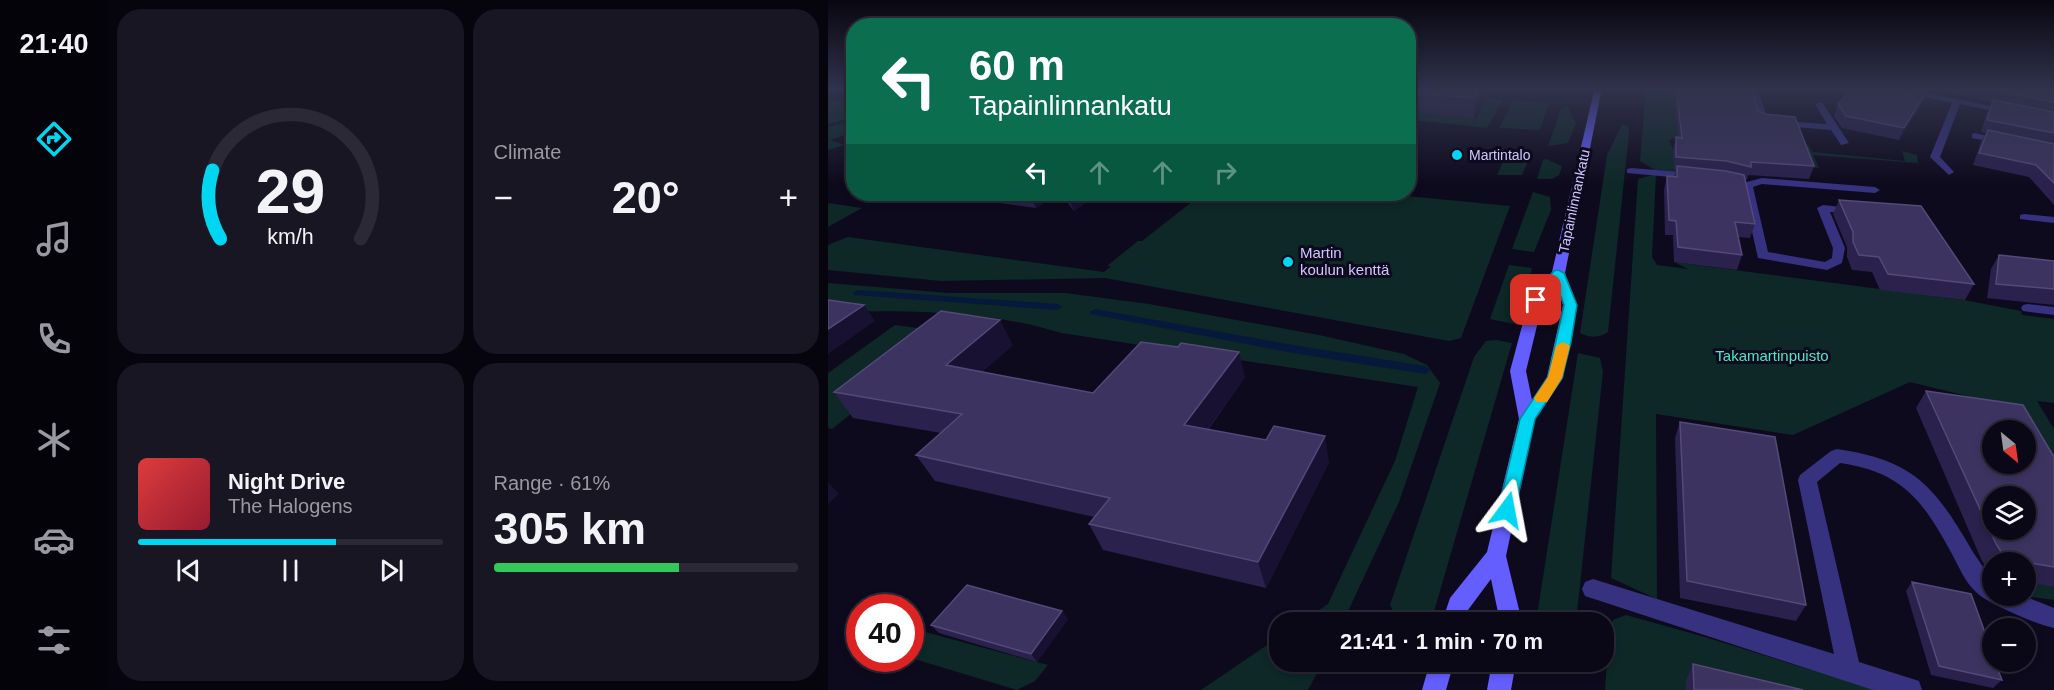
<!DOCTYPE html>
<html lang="en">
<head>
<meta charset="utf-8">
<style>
	:root { --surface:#0a0816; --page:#181623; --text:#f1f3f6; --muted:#999aa1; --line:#2a2935; --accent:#00d6f2 }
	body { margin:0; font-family:Helvetica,sans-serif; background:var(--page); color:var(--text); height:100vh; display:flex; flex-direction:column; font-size:22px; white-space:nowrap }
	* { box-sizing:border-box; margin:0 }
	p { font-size:20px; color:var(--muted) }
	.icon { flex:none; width:33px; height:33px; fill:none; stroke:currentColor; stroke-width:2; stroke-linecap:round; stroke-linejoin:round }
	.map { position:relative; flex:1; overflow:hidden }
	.side { display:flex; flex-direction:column; gap:9px; padding:9px; background:#06040c; width:720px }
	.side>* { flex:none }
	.guide { position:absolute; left:18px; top:18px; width:570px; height:183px; border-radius:24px; box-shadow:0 3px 9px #0003,0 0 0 2px var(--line); background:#0b6e4f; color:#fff; overflow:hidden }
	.needle { width:39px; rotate:151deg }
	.controls { position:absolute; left:1154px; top:420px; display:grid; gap:12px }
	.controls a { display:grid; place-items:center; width:54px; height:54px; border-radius:50%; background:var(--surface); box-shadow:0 3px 9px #0003,0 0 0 2px var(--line); font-size:30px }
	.speed { position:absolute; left:18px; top:594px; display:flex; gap:12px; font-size:30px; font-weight:700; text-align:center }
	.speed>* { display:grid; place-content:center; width:78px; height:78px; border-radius:50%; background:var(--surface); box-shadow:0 3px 9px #0003,0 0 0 2px var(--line); line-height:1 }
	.speed .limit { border:9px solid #d22; background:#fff; color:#111 }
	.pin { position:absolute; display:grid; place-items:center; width:51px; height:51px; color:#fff; margin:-26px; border-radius:12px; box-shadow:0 3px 9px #0006 }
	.me { position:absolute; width:66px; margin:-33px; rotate:13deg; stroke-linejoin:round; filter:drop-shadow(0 0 4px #0008) }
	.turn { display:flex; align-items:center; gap:21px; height:126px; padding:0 24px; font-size:27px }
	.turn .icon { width:78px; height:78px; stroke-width:2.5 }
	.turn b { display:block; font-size:42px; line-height:51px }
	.lanes { display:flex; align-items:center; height:57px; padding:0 24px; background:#0003; justify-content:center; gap:30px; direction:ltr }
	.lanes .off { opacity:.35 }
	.big { font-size:45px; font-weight:700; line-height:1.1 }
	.side .tile { flex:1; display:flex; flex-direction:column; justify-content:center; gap:9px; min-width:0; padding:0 21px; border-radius:24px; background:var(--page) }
	.side .dial { align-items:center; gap:0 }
	.dial svg { height:156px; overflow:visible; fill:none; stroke:var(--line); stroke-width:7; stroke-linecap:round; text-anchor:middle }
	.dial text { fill:var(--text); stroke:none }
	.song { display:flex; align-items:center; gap:18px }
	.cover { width:72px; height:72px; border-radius:9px; background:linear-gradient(135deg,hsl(0 70% 55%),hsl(350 70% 35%)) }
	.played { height:6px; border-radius:3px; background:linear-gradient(90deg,var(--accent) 65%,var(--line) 65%) }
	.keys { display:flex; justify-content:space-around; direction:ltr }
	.heat { display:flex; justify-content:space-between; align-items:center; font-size:33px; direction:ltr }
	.charge { height:9px; border-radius:4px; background:linear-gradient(90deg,#34c759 61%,var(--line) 0) }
	.side .tiles { flex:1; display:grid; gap:9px; grid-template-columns:repeat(2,1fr) }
	.trip { position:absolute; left:441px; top:612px; width:345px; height:60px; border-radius:24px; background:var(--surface); box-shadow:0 3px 9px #0003,0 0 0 2px var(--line); font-weight:700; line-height:60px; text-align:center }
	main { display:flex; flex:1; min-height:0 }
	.tab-bar { display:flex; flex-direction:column; width:108px; justify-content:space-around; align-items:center; background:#040309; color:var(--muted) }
	.tab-bar .icon { width:42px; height:42px }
	.tab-bar .selected { color:var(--accent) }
	.tab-bar b { font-size:27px; color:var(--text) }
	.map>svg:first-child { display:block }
	.green { fill:#0d2827 }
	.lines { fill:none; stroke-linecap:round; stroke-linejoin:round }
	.stream { fill:#06183b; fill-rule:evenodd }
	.lane { fill:#363280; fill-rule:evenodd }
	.street { fill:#363280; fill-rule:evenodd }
	.secondary { fill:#645eff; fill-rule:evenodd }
	.wall { fill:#2a214d }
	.shaded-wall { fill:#181132 }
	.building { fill:#3c3360; stroke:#534a79; stroke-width:1.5; fill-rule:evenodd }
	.route { fill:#00d6f2; stroke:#008b9d; stroke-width:1.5 }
	.slow { fill:#f59e0b }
	.poi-dot { fill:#00d6f2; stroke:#0e0a1d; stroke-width:2 }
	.labels { text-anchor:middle; stroke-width:6; stroke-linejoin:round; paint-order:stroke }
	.far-poi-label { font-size:14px; fill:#cec7ff; stroke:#0e0a1d; text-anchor:start }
	.far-street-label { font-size:14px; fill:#cec7ff; stroke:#0e0a1d }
	.poi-label { font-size:15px; fill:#cec7ff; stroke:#0e0a1d; text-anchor:start }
	.park-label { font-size:15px; fill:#4ce6c2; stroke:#0e0a1d }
</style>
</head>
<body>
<main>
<nav class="tab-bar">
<b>21:40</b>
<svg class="icon selected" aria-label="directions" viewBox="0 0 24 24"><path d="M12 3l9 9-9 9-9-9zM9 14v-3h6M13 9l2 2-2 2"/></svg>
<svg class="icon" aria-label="music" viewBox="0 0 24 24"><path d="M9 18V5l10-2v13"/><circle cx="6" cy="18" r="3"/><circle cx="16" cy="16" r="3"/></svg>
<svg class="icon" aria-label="phone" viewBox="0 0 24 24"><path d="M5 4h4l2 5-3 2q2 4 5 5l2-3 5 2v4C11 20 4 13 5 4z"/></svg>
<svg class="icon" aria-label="climate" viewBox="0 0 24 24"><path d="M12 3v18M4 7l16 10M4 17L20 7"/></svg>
<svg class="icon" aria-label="car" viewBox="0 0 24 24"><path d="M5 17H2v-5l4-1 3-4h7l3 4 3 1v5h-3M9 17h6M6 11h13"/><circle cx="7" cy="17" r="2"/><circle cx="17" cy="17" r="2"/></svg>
<svg class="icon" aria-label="filters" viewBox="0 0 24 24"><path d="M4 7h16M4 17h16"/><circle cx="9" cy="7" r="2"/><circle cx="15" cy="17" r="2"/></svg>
</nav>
<section class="side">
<div class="tiles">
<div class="tile dial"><svg viewBox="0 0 100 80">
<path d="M14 69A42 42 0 1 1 86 69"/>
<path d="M14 69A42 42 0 0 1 10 34" stroke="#00d6f2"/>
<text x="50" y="56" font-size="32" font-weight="700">29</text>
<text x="50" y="72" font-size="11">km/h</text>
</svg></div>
<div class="tile"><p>Climate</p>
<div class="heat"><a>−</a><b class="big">20°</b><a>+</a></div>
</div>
<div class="tile">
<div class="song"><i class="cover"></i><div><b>Night Drive</b><p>The Halogens</p></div></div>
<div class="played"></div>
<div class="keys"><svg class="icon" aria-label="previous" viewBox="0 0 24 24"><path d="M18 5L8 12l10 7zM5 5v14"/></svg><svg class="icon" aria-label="pause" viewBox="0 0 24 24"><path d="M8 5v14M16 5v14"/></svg><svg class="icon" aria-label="next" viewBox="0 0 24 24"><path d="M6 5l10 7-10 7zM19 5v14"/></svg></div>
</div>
<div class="tile"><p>Range · 61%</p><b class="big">305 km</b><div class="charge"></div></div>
</div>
</section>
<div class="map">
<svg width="1226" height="690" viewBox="0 0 1226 690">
	<rect width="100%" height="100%" fill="#0e0a1d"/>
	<path class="green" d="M818,88H845L848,115L910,139L980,145L985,152L1077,161L1074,151L1089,155L1090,163L985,155L991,168L976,167L853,136L841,140L845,149L866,173L827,170L812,161Z
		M659,98L675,100L659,128L585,120L591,113L648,118Z
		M0,100L25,102L21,115L25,117L0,124Z
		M686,100L721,103L712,130L671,128Z
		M739,106L748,123L740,143L720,146L733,109Z
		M25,120V132L2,140L17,145L0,150V127Z
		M794,124L800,126L801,133L780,332C772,338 761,338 752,333L779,155Z
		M679,153L699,156L701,159L694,175H669Z
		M718,159L734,166L731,175L724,179H709L715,160Z
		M828,174L824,257L829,265L860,269L846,262L1136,300L1193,311L1194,315L1226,319V403L1209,401L1226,429V499L1197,430L1162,419L1143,397L1082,382L965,435L828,414L829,599L783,578L810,179Z
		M705,192L722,197L723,210L706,252L684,249Z
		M374,194H558L682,206L633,338L621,341L277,278L113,281L0,270V245L20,237L276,272L283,266H279L310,241H314Z
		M0,203L34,208L0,227Z
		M681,265L704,268L690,325L662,319Z
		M0,283L120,293H237L321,304L491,335L576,354L599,365L612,383L571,502L515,622H473L500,604L567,461L590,387L233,333C160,310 77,310 0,312Z
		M67,325L125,333L4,429L0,428V373Z
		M669,340L684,343L603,622H571L562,605L646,357L658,341Z
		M750,353L772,358L775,372L748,622H708Z
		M1197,581L1226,587V600L1197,596Z
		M798,615L877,637L1048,690H899L858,680V690H777L781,631L785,620Z
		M86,629L220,665L207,681L189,690L83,658V632Z
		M451,637L452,662H495L480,690H373Z"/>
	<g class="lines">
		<path class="stream" d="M30,290L229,304L235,307L229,310L26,295L25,293Z
			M267,309L465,345L597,366L603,370L597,374L465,353L263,314L261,312Z"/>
		<path class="lane" d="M921,88H929L940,120L999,124L987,104L994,102L1021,143L1013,145L1003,130L933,124Z
			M1147,133L1179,141L1174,144L1144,138V134Z
			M803,168L865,173L870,176L865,179L799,173V169Z
			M934,178L1047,187L1052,190L1047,193L934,184L925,187L940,252L997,262L1004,258L1005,248L989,208L995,205L1031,209V213L1002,212L1017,248L1014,263L999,270L930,258L914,187L905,183L910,180L919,182Z
			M1196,214L1226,217V223L1192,219V215Z
			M1200,304L1226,307V315L1195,311L1193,308L1195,305Z
			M1009,449C1084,460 1105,484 1142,547C1146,555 1162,575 1164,582C1165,586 1164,591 1164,596H1196L1226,608V628C1210,625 1158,603 1148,592C1137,582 1131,567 1124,554C1095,501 1075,472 1012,463L989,482L1031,662L1091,681L1094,690H1045L757,596L754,589L757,582L765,579L1006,654L970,480L972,475L1003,451Z"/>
		<path class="street" d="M1056,88H1075L1186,111L1182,114L1132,104L1112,157L1126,172L1121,175L1102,157L1124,103Z"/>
		<path class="secondary" d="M766,91L773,93L737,273L749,305L735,378L707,420L678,556L694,622H672L663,579L640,610L636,622H614L622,598L659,552L691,419L682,371L701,300L724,272ZM728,284L735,305L719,377L704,400L698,371L715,301Z
			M602,662H626L618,690H594Z
			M664,662H688L683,690H659Z"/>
	</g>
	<path class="wall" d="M26,88V107L17,92Z
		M580,88H664L646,118L591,113L585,121L580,120Z
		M845,88H922L930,111L986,166L981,179L920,175L919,180L917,179L927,224L922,238L910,237L914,255L909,270L846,262L845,235H837L836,190L839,176L846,177L848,170L846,169L845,149L848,137H850Z
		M1072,88H1226V205L1201,177L1145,165L1153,142L1158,133L1153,132L1159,112L1164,102L1101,89L1097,99L1071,140L1014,128L1006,116L1010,104L1070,93Z
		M105,194H229L208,208Z
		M233,194H270L246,211Z
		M1011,200L1146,284L1137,300L1052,290L1044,272L1024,270L1019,257V247L1005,214Z
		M1171,255L1226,261V305L1159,298L1163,269Z
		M185,345L154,372L265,393L417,377L380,430L501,462L438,588L275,550L261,524L266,517L107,481L88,455L113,433L25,418L6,392Z
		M1098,391L1226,457V587L1197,582V562H1164V576L1154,561L1088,408Z
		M852,422L978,605L968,621L852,598L847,438Z
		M1084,582L1174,680L1165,688L1103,675L1078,591Z
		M240,619L209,662L111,633L103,625Z
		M865,664L975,690H858V680Z"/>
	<path class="shaded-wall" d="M653,88H664L646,118L647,98Z
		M1102,88L1097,99L1071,140L1076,128Z
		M591,94V113L585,121L584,102Z
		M202,194H229L208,208Z
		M239,194H270L246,211Z
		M36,305L47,321L0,354V329Z
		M172,320L185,345L133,391L118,365Z
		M411,352L417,377L364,451L356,425Z
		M497,436L501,462L438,588L430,562Z
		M0,482L11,494L0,504Z
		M234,611L240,619L209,662L203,654Z"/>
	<path class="building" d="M19,88H26V93L17,92Z
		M580,88H653L647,98L591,94L584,102L580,101Z
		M848,88H922L930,111L936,114L967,117L986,166L923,162V167L899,161L848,157V137L854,138Z
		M1024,88H1044L1085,96L1080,88H1101L1076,128L1018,116L1010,104Z
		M1156,88H1226V102Z
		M1165,100L1226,112V133L1159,120Z
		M1160,130L1226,144V183L1208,165L1151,153Z
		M849,166L898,171L916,175L927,224L907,222L914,255L850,247L848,221L841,220L839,176L849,177Z
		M1011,200L1093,206L1146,284L1060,274L1051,257L1031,255L1025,242V232Z
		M1171,255L1226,261V289L1168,284Z
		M0,300L36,305L0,329Z
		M113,311L172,320L118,365L265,393L313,342L350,347L353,343L411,352L356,425L438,440L446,426L497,436L430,562L261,524L282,498L88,455L134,414L6,392Z
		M1098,391L1195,405L1226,457V567L1178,559L1168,544ZM1164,430H1197V464H1164ZM1164,496H1197V530H1164Z
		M852,422L947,437L978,605L859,581Z
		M1084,582L1143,594L1164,652V662H1167L1174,680L1111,666Z
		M139,585L234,611L203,654L103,625Z
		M865,664L975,690H866Z"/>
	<linearGradient id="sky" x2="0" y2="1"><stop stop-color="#080610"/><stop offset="0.48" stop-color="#30334c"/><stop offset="1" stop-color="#30334c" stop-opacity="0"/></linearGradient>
	<rect width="1226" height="185" fill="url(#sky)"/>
	<path class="route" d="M730,270L736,273L749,305L743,342L734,378L707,419L687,510L685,515L679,518L672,515L670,510L692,419L720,377L736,305L728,283L712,303L708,304L702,300L726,271Z"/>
	<path class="slow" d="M735,342L742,346L734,378L719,402H708L706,398L720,377L728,346Z"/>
	<g class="poi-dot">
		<circle cx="629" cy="155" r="6"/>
		<circle cx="460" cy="262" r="6"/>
	</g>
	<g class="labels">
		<g class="far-poi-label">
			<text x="641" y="160">Martintalo</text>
		</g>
		<g class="far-street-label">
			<text transform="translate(746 201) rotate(-78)" y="5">Tapainlinnankatu</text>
		</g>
		<g class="poi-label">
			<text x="472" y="258">Martin<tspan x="472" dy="17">koulun kenttä</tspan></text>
		</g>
		<g class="park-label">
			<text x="944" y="361">Takamartinpuisto</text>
		</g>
	</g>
</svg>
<div class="controls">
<a><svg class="needle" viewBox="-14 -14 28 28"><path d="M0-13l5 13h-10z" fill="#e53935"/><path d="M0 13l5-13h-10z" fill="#999aa1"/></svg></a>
<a><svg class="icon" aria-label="layers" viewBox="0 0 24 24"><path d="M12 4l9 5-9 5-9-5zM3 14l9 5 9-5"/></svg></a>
<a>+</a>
<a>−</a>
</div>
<div class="speed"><div class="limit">40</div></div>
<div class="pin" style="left:708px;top:300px;background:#d93025"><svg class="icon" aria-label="arrive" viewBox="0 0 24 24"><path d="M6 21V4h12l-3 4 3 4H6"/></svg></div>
<svg class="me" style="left:679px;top:510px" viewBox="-20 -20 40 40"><path d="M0-17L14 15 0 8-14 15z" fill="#00d6f2" stroke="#fff" stroke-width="4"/></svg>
<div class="trip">21:41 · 1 min · 70 m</div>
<div class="guide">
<div class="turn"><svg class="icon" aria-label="left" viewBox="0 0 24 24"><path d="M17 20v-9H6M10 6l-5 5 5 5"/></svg><div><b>60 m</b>Tapainlinnankatu</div></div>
<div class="lanes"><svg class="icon" aria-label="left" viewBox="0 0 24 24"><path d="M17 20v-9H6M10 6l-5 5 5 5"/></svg><svg class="icon off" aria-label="ahead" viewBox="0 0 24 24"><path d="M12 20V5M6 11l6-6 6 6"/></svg><svg class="icon off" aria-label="ahead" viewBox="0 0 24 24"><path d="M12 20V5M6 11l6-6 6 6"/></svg><svg class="icon off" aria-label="right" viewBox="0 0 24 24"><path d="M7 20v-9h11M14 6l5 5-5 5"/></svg></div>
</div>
</div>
</main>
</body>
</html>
